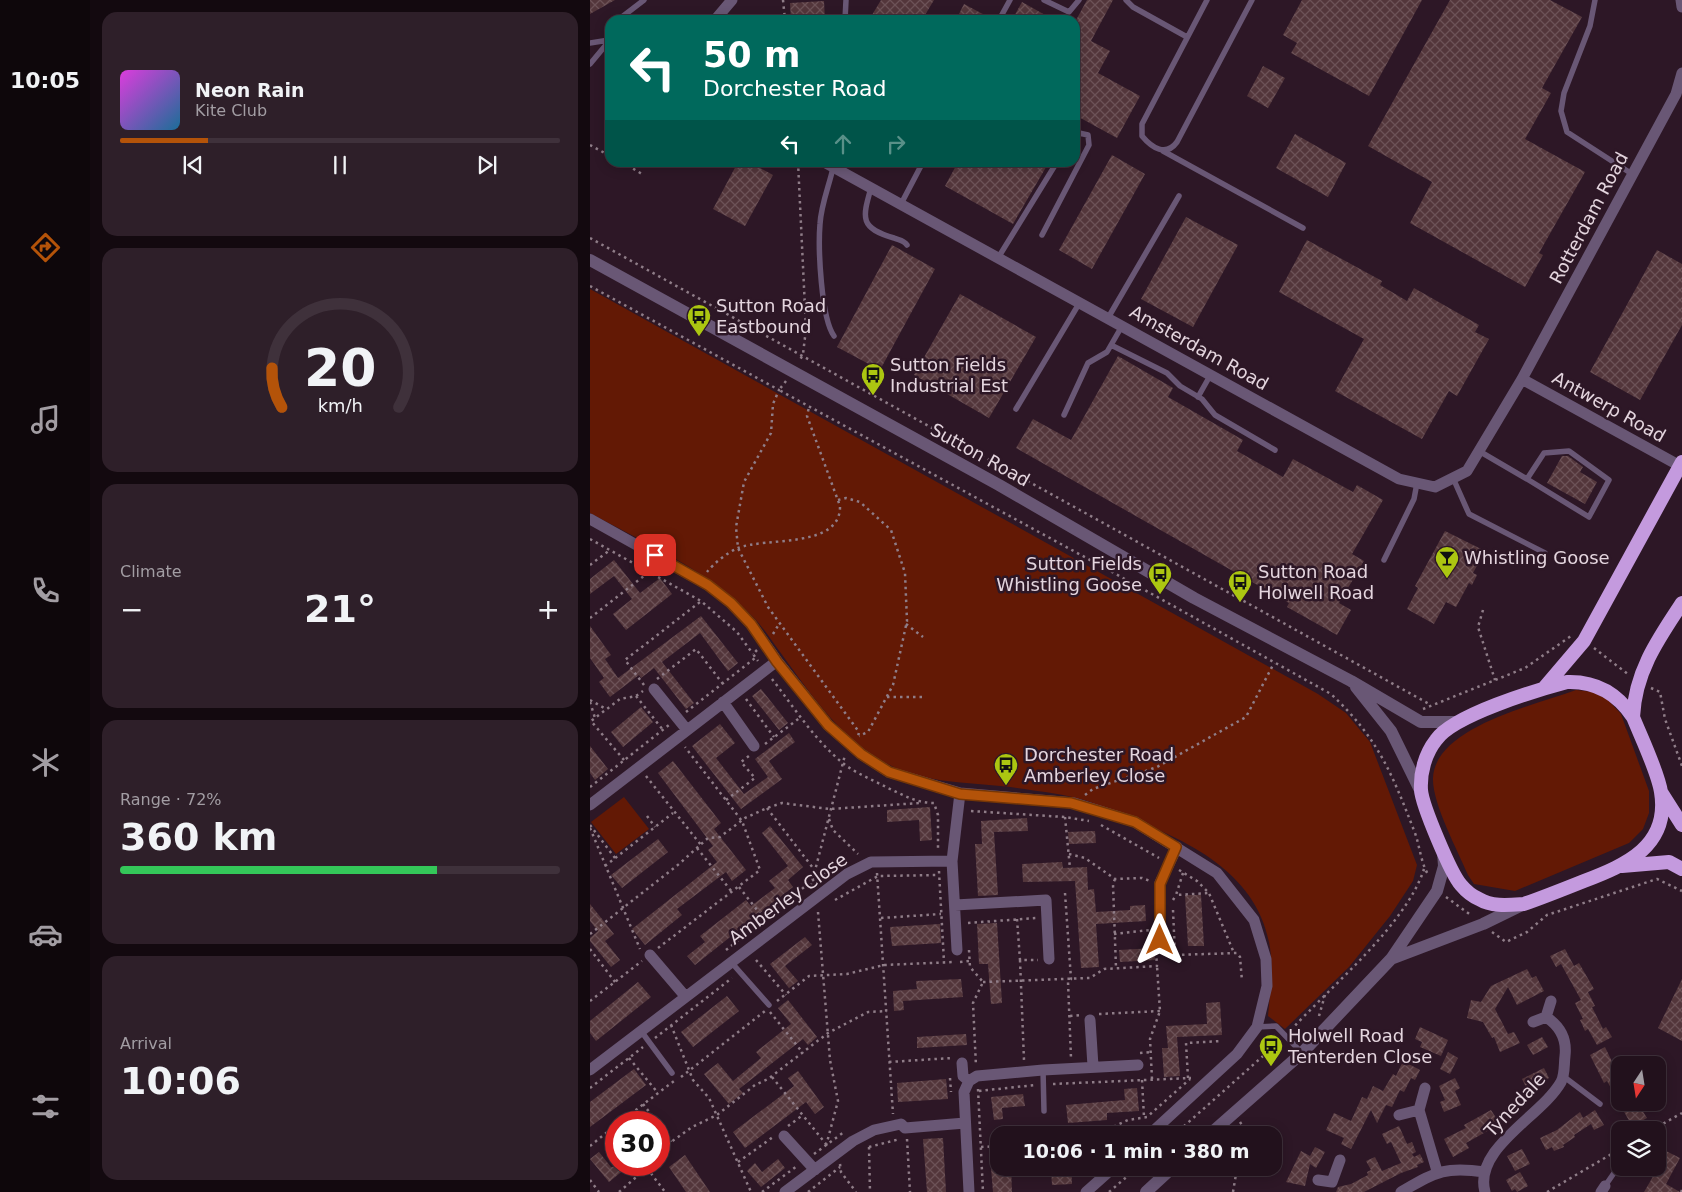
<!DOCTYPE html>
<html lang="en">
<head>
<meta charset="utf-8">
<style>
	:root { --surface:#22111c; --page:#2e1f29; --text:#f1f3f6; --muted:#a29da3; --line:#3f313b; --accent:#b45309 }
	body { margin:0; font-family:"DejaVu Sans",sans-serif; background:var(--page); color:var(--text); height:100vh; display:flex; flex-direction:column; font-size:19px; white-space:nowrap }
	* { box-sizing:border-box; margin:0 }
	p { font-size:16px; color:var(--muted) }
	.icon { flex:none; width:28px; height:28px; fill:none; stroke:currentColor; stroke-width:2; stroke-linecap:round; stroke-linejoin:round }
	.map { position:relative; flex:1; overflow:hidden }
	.panel { display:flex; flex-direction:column; gap:12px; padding:12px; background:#13090f; width:500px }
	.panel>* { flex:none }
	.banner { position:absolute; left:15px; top:15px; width:475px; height:152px; border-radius:15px; box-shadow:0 2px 12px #0003,0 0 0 1px var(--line); background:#00695c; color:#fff; overflow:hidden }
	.needle { width:32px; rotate:192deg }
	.buttons { position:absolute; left:1021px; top:1056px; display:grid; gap:10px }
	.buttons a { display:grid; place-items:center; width:55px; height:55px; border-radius:10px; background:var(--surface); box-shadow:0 2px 12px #0003,0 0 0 1px var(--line); font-size:25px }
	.speed { position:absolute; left:15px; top:1111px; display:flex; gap:10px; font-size:25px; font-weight:700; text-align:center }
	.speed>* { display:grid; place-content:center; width:65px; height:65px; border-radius:50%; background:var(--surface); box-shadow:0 2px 12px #0003,0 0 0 1px var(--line); line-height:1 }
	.speed .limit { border:8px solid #d22; background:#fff; color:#111 }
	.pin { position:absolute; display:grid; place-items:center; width:42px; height:42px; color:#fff; margin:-21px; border-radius:10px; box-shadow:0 2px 8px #0006 }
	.me { position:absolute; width:55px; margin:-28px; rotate:0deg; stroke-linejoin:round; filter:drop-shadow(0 0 4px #0008) }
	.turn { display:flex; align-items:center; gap:18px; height:105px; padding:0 15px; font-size:22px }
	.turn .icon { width:65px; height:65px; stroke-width:2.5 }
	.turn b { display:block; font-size:35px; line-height:42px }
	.lanes { display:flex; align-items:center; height:48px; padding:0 15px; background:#0003; justify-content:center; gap:25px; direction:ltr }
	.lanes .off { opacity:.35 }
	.big { font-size:38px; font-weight:600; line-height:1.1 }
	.panel .card { flex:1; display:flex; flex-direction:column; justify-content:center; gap:8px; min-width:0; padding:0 18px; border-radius:15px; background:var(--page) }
	.panel .dial { align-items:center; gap:0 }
	.dial svg { height:130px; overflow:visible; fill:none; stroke:var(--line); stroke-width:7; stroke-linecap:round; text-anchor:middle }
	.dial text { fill:var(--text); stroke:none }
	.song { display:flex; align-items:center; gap:15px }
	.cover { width:60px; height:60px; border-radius:8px; background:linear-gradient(135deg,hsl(300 70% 55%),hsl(200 70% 35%)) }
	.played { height:5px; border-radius:2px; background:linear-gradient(90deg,var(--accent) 20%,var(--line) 20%) }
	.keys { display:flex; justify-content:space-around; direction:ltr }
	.heat { display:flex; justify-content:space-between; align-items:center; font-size:28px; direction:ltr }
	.charge { height:8px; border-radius:4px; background:linear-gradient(90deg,#34c759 72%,var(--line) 0) }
	.trip { position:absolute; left:400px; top:1126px; width:292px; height:50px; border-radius:15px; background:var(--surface); box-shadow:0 2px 12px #0003,0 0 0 1px var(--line); font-weight:600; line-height:50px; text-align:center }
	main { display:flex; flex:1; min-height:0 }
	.dock { display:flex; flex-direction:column; width:90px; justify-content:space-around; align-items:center; background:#0e070b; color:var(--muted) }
	.dock .icon { width:35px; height:35px }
	.dock .selected { color:var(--accent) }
	.dock b { font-size:22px; color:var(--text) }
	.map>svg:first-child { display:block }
	.green { fill:#631905 }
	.building { fill:url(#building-cross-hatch) }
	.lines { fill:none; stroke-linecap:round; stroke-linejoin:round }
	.path { stroke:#8f7d88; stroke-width:2.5; stroke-dasharray:2.5 4; stroke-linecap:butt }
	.service { stroke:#695775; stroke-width:5.5 }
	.minor { stroke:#695775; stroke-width:11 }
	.tertiary { stroke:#695775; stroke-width:12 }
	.trunk { stroke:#c49ade; stroke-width:14 }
	.route-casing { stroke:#753606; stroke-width:12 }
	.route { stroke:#b45309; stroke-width:9 }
	.labels { text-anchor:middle; stroke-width:5; stroke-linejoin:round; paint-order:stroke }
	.street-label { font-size:18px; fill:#e4d5de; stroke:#2d1726 }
	.poi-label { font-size:18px; fill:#e4d5de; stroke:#2d1726; text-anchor:start }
</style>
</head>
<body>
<main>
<nav class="dock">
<b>10:05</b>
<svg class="icon selected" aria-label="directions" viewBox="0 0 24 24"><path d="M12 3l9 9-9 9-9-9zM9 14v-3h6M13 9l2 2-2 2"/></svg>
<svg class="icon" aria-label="music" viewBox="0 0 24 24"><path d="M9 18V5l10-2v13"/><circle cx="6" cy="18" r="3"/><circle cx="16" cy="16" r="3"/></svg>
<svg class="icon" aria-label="phone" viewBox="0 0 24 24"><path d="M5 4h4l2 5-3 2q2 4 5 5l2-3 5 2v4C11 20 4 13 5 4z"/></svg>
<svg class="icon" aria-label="climate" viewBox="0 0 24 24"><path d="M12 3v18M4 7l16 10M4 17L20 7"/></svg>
<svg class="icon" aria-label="car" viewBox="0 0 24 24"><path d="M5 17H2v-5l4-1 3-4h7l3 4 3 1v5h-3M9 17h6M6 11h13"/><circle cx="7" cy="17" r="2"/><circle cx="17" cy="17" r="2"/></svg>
<svg class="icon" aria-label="filters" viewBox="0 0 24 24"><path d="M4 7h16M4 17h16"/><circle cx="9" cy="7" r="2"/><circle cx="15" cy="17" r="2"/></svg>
</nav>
<section class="panel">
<div class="card">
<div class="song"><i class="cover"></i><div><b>Neon Rain</b><p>Kite Club</p></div></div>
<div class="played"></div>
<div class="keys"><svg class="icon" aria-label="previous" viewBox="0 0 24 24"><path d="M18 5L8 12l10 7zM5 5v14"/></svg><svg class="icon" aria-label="pause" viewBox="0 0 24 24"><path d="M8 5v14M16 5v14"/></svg><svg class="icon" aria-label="next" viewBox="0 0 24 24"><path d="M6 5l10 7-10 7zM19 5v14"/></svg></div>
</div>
<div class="card dial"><svg viewBox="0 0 100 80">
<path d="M14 69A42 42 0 1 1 86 69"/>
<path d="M14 69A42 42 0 0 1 8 45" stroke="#b45309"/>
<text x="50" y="56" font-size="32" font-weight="700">20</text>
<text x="50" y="72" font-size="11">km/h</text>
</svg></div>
<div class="card"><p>Climate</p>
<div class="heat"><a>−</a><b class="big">21°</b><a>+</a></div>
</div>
<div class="card"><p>Range · 72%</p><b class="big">360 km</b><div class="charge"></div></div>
<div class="card"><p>Arrival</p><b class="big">10:06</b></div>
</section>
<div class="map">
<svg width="1092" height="1192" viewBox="0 0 1092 1192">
	<defs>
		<pattern id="building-cross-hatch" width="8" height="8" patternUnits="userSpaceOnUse" patternTransform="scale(1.25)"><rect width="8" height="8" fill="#53363b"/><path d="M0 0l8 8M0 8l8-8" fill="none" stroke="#6c5257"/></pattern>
	</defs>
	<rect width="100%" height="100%" fill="#2d1726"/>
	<path class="green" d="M0,289L728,694L756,713L780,742L827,865L823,881L800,916L759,967L695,1029L678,1016C680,992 684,966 679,942C665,871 595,839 534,816C518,810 502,801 486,798C467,793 447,791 427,788C381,781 331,786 289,759C247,733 222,696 193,656C184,644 175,630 165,619C120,571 57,544 0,513Z
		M986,690L1003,692L1017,699L1031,714L1059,791V813L1053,829L1039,843L925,891L884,884L878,875C868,851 842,803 843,778C845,727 946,705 986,690Z
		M34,797L59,829L26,854L1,822Z"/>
	<path class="building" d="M0,0H25L0,14Z
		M291,0H344L332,20H279Z
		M497,0H523L501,41L520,51L508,73L550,96L527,138L485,115V22Z
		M712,0H832L779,96L701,53L707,43L693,35Z
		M860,0H960L992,17L952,88L961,93L935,139L995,172L949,253L953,255L935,287L820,223L842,182L778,146Z
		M234,1L235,20H201L200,3Z
		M432,2L464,20H422Z
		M374,4L404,20H366Z
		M673,66L695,78L678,108L657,96Z
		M705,134L756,163L738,197L686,168Z
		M522,155L555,174L502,269L469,250Z
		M148,162H159L183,175L155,226L123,209Z
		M368,162H459L423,224L355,186Z
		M596,217L648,245L603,327L551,299Z
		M717,240L792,281L790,285L817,301L824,288L889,325L885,332L899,339L867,396L859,391L832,439L745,391L774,339L689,292Z
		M302,245L345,269L290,370L247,347Z
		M1067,250L1092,264V325L1050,400L1000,372Z
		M370,294L446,337L399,418L324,375Z
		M528,356L583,388L578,397L653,440L647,451L693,477L703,459L763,492L767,485L793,500L762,554L774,561L749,603L761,610L747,635L697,607L699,603L426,448L443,419L481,440Z
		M972,456H978L993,467L990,472L1007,482L995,504L957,483Z
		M855,531L895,551L883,573L887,575L882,585L879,583L866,607L856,602L844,624L817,609L828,588L825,586Z
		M24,560L50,593L70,578L82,594L36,630L23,614L42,599L24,576L0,594V579Z
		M111,616L148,663L138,671L110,633L72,662L104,703L96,709L64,668L51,678L49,675L20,697L9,682L14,678L0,658V626L21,655L15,659L28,678Z
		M171,689L198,723L189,730L162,696Z
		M51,707L63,722L33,747L21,732Z
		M130,724L145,743L126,758L154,794L178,777L165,759L199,733L205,742L179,761L192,779L151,809L102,746Z
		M0,746L18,769L5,780L0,773Z
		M83,761L131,823L124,829L156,870L142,881L136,872L87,909L92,915L55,945L42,929L127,862L118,850L123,846L68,773Z
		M340,807L342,840L330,841L329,820L297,822V810Z
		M437,818L438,831L404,832L408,895L388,896L385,844H392L391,821Z
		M180,826L213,867L198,880L203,887L105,965L97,956L115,942L110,936L156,900L161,906L185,888L179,881L198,866L172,833Z
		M505,831L506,843L479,844L478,832Z
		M68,839L78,852L32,888L21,875Z
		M472,862L473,868L497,867L498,890L504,889L506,912L540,910V906L555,905L556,921L506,924L509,967L491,968L485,881L433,882L432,864Z
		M595,895H611L614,946H598Z
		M0,904L24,934L15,941L30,960L21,967L0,941V938L8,931L0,921Z
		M407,923L412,1003L401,1004L398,964H389L387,924Z
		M350,924L351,943L302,946L300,927Z
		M215,937L222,945L195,966L208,981L199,988L180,964Z
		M565,948V960L530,962L529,950Z
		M975,949L984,966L989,963L1004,989L998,992L1005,1006L1002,1007L1013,1029L1016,1027L1022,1037L1007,1045L998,1029L995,1031L990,1020L993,1019L985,1003L991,1000L971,964L966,967L960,956Z
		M937,969L942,978L946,976L954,991L927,1005L918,987L905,1009L918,1034L924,1032L930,1043L910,1052L904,1037L902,1038L893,1022L877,1018L881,1000L891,1002L901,986Z
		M371,979L373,997L313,1001L314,1010L304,1011L303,991L327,989L326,981Z
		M1092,979V1041L1068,1028Z
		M48,982L61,997L6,1041L0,1033V1021Z
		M137,996L149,1011L103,1047L91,1032Z
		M198,1000L227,1037L218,1045L213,1039L149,1089L153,1093L139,1104L114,1074L128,1063L143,1081L171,1058L166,1052L201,1024L188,1008Z
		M630,1002L632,1035L587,1037L590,1076L574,1077L572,1048H578L576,1026L617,1024L616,1003Z
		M830,1027L858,1040L851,1056L830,1047L832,1042L825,1039Z
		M376,1034L377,1045L327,1048V1037Z
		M952,1037L958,1047L943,1055L937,1045Z
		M1015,1047L1030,1078V1102H1047L1057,1118L1042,1126L1017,1081L1014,1083L1000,1055Z
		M858,1052L868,1058L860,1074L850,1069Z
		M813,1061L830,1070L825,1080L821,1078L814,1092L810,1090L802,1107L796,1105L787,1123L781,1110L761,1149L751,1144L754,1138L736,1130L744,1113L761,1121L772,1097L777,1099L783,1086L793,1091L803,1074L806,1076Z
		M954,1068L959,1078L937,1089L932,1079Z
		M44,1069L56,1085L0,1127V1102Z
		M208,1071L234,1107L225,1114L216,1102L155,1148L143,1132L204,1086L198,1078Z
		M865,1078L870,1088L865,1091L871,1105L854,1112L850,1102L855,1100L849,1086Z
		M356,1079L358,1099L308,1102L307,1083Z
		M547,1088L549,1111L517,1113V1120L478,1123L476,1105L535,1100L534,1089Z
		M433,1094L435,1106L412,1108L413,1119L404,1120L401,1097Z
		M901,1110L910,1124L876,1143L879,1148L863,1157L854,1139L876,1128L874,1125Z
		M1005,1110L1014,1125L1004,1130L1001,1124L984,1135L985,1137L973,1145L974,1147L964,1151L962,1147L956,1150L950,1138L967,1130L990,1112L993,1118Z
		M809,1126L817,1144L822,1142L826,1152L822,1154L824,1157L830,1154L834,1162L827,1165L828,1167L811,1173L774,1192H746L748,1187L761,1184L778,1175L777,1172L781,1170L776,1161L785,1157L792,1171L811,1163L801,1142L797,1144L792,1134Z
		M353,1138L356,1192H337L333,1139Z
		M725,1147L735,1152L726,1168L720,1164L715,1186L696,1182L711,1151L720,1156Z
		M932,1149L940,1164L925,1171L917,1156Z
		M1072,1149L1090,1158L1076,1184L1090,1192H1054L1068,1168V1157Z
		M9,1152L21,1167L40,1165L19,1182L0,1159Z
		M95,1155L101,1164L120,1192H96L79,1167Z
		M188,1159L195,1168L171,1187L157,1171L165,1163L172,1172Z
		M401,1168H421L422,1192H403Z
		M461,1168H481L482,1184L462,1185Z
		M930,1172L938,1186L927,1192L925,1189L922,1191L916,1180Z"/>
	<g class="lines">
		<path class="path" d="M193,0L195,20
			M0,145L20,156
			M32,162L52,174
			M208,162L216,329L213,354L209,362
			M0,238L841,705
			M0,286L189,390L183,404L181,433L154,482L146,527L148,548L178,607L269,732L268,737
			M196,381L189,390L544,584L741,694C789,739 802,774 825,833C830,847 831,864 839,876
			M248,500L256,498L270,502L301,530L315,573L317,621L303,685L278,732L269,736
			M0,539L111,601L147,632L163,654
			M0,565L20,550
			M117,572C123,564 138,552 148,548C175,537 251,549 250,506L217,416L219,407
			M893,610L888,627L905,680
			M0,618L59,572
			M316,624L333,637
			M183,634L189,624
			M1004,648L1039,675
			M167,650L163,654L168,661
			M67,679L106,649L133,684
			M182,679C203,706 222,736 248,759C262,772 281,779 298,788C313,795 327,803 344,803L348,815V851
			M54,685L35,660L110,602
			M1061,688L1070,692L1075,719L1092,766
			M46,696L73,730
			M297,697H334
			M156,699L184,737
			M0,700L16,709
			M0,702L5,718
			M833,709L935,668L981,636
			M96,712L165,658
			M175,744L211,717
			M34,760L1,721L30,699L46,696L53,691
			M56,776L111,845
			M0,787L79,725
			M495,795L503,789L567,767L656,717L684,663
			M136,800L165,778L151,762L159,756
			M177,808L226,872
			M381,811L475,817L499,821
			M57,816L65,827
			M475,817L480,868
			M239,819L243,830L268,854
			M0,825L25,858
			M511,825L569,858
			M0,828L50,949
			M107,848L142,892
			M479,854L495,858L525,879L552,878L560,881
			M15,866L83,813
			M589,870L607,881L619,893L644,953
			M349,871L354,962
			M287,873L303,1114
			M593,873L586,895L619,893
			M525,879L523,884L526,968
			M221,886L255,755
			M149,887L175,920
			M475,893L481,979L478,982L481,1058
			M856,897L882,916
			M245,900L288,876L349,875
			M583,900L586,895
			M583,910L585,955L647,953L650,957L652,981
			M228,912L240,1060L248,1101L236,1146
			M291,918L351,914
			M427,919L430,960H448
			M378,923L446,918
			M902,932L916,942L937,932L957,915L1067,879L1092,891
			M0,934L89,864L118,838L130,837L155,818L177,808L192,803L240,809L330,803
			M524,934L560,930
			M68,948L170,870L152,821L95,747
			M0,949L25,982
			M136,950L223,880L241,870
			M379,950L380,967L393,982L383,1003L386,1066
			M166,960L196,995
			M430,960L434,1060
			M370,962L380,961
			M393,982L500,978L514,969L567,966L566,950
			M0,1001L52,961
			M187,1001L219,976L257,974L294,965L364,962
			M180,1012L213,1053
			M509,1014L570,1011
			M480,1016L491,1015
			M729,1016L735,995
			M81,1025L103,1080L119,1098L161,1192
			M701,1030C741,986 816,925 834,869
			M65,1038L142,978
			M550,1053L561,1052
			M39,1058L68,1093
			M299,1062L362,1058
			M91,1077L175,1011
			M182,1077L236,1144
			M360,1078L361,1092
			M598,1078L596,1043L632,1041
			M562,1079L560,1039L570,1011L567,966
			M552,1080L554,1117
			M463,1084L601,1078
			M0,1088L53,1047
			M388,1089L393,1192
			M389,1091L445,1085
			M53,1104L67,1122
			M30,1122L84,1081
			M650,1122L652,1125L651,1135
			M69,1125L81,1142
			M198,1126L213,1115
			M1062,1130L1092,1113
			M440,1135L516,1130L538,1120L557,1117L600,1079
			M584,1135L690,1041
			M317,1139L320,1192
			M0,1146L26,1125
			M279,1147L310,1139
			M279,1147L280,1192
			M391,1147L409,1146
			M224,1154L254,1132
			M69,1155L81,1142L102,1127L127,1115L165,1085L178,1079L238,1033L278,1012L297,1011
			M148,1162L183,1137
			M250,1164L251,1172L266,1192
			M57,1168L75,1192
			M0,1180L9,1192
			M29,1192L60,1165
			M172,1192L207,1166
			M218,1192L250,1167
			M519,1192L547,1168
			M643,1192L647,1168
			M957,1192L1030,1149
			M1091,1192L1092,1190"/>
		<path class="service" d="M454,0L479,12L489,0
			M536,0L543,7L597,37
			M617,0L552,124V136C562,148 576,157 587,142L662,0
			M1005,0L1000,26L974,93L971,111L977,132L1042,174
			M28,20L54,0
			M255,20L256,0
			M409,20L420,0
			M0,43L19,40
			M0,64L20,40
			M573,151L713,228
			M243,168C239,186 231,205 230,224C228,248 231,318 244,336
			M281,188C272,219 270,228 304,238C309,240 314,240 317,245
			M311,204L333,162
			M452,235L499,145L498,135L489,133L485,136
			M408,258L467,162
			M518,318L589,196
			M521,345L577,373L590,386L612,399L625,415L685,450
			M608,397L621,374
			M426,409L490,302
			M474,415L498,363L517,352L532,326
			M889,451L937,479L954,453L979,451L1019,480L999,517L937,479
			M863,478L879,514L955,553
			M794,560L824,499L827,483
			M141,962L179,1005
			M667,1027L686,1026L712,1053
			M51,1031L82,1073
			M453,1070L454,1111
			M973,1076L1010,1104
			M1015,1186L1024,1173L1032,1168"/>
		<path class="minor" d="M1091,0L1092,7
			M125,20L142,0
			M234,162L809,479L845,487L877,471L932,379L1086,94L1092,73
			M932,379L1090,466
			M0,519L118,585L141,603L161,624L187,661L238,725L271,754L299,772L370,793L484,803L545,822L627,873L664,920L676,959L677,986L667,1027L647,1054L559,1135
			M64,689L97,730
			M133,702L164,746
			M0,805L187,661
			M365,905L456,900L459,959
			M570,940V883L587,847
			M367,950L362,861L370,793
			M60,955L95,996
			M500,1020L503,1066
			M943,1022L956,1017L961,1001
			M372,1063L373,1076L379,1081
			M0,1070L257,874L281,862L362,861
			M829,1110L847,1171
			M809,1115L829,1110L835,1088
			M194,1136L225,1170
			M728,1180L742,1182L750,1160
			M195,1192L263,1141L284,1130L311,1124L315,1128L375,1123
			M379,1192L374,1092L379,1081L387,1076L453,1070L548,1065
			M496,1192L523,1168
			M811,1192C846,1172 854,1166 895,1172
			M895,1192C883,1148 952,1116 971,1082C975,1075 974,1064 975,1056C977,1039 970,1026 956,1017
			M1011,1192L1015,1186"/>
		<path class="tertiary" d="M0,260L409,485L604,598L761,681L831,722H866
			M766,687L801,731L831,792
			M801,959L893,924L934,904
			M619,1135L712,1053L801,959L847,891L854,866L853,851
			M556,1192L582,1168"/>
		<path class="trunk" d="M977,682C1006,681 1027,693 1043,717C1051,737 1068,772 1071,792C1080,846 1036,865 994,881C974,889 954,897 934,904C919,905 902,907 889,899C882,896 876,891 871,885C861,874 832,805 831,790C830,773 835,754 846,740C863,715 947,690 977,682Z
			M954,688L994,641L1092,462
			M1043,717C1045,672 1068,639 1092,603
			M1071,792L1092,825
			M1032,866L1079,862L1092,869"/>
	</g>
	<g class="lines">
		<g class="route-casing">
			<path id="route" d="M65,555L118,585L141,603L161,624L187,662L238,725L271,754L299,772L370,794L481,803L545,822L586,847L570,884V940"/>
		</g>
		<use href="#route" class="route"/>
	</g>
	<defs>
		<g id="bus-pin" transform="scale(1.25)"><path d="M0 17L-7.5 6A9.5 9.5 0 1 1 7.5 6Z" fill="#acc611" stroke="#2d1726"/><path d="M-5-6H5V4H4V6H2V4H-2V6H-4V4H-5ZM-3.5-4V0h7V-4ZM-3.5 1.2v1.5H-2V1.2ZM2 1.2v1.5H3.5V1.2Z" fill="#111"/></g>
		<g id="bar-pin" transform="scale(1.25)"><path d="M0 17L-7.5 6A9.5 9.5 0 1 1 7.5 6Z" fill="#acc611" stroke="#2d1726"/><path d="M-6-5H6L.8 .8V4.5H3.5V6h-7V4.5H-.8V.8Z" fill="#111"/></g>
	</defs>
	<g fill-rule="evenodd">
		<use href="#bus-pin" x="109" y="316"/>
		<use href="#bus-pin" x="283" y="375"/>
		<use href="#bar-pin" x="857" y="558"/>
		<use href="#bus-pin" x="570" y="574"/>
		<use href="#bus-pin" x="650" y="582"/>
		<use href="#bus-pin" x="416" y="765"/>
		<use href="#bus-pin" x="681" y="1046"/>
	</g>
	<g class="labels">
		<g class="street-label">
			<text transform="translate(999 218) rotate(-62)" y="6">Rotterdam Road</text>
			<text transform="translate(609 348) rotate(29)" y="6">Amsterdam Road</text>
			<text transform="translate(1019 407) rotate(29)" y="6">Antwerp Road</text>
			<text transform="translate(390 455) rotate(29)" y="6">Sutton Road</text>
			<text transform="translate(198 899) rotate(-36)" y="6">Amberley Close</text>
			<text transform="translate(925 1105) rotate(-47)" y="6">Tynedale</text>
		</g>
		<g class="poi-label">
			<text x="126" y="312">Sutton Road<tspan x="126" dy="21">Eastbound</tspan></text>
			<text x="300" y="371">Sutton Fields<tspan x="300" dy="21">Industrial Est</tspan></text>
			<text x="874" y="564">Whistling Goose</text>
			<text x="552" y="570" text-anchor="end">Sutton Fields<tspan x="552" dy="21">Whistling Goose</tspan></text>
			<text x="668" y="578">Sutton Road<tspan x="668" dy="21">Holwell Road</tspan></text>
			<text x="434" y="761">Dorchester Road<tspan x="434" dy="21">Amberley Close</tspan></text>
			<text x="698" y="1042">Holwell Road<tspan x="698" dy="21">Tenterden Close</tspan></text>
		</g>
	</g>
</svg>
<div class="buttons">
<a><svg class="needle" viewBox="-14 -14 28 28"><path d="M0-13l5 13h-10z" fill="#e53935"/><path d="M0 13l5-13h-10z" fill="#a29da3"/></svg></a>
<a><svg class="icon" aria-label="layers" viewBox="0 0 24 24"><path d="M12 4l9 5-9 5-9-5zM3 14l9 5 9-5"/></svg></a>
</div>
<div class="speed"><div class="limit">30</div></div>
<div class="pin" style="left:65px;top:555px;background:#d93025"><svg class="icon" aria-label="arrive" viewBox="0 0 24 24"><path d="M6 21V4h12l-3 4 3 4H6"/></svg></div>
<svg class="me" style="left:570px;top:940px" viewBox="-20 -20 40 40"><path d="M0-17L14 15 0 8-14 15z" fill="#b45309" stroke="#fff" stroke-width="4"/></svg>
<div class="trip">10:06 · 1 min · 380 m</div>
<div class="banner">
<div class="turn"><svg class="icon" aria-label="left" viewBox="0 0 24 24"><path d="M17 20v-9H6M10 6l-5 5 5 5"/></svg><div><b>50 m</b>Dorchester Road</div></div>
<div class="lanes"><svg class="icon" aria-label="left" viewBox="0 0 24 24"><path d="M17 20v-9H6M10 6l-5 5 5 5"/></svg><svg class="icon off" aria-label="ahead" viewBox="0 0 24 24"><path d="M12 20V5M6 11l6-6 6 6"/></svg><svg class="icon off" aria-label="right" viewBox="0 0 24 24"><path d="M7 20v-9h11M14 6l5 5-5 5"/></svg></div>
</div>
</div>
</main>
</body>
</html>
